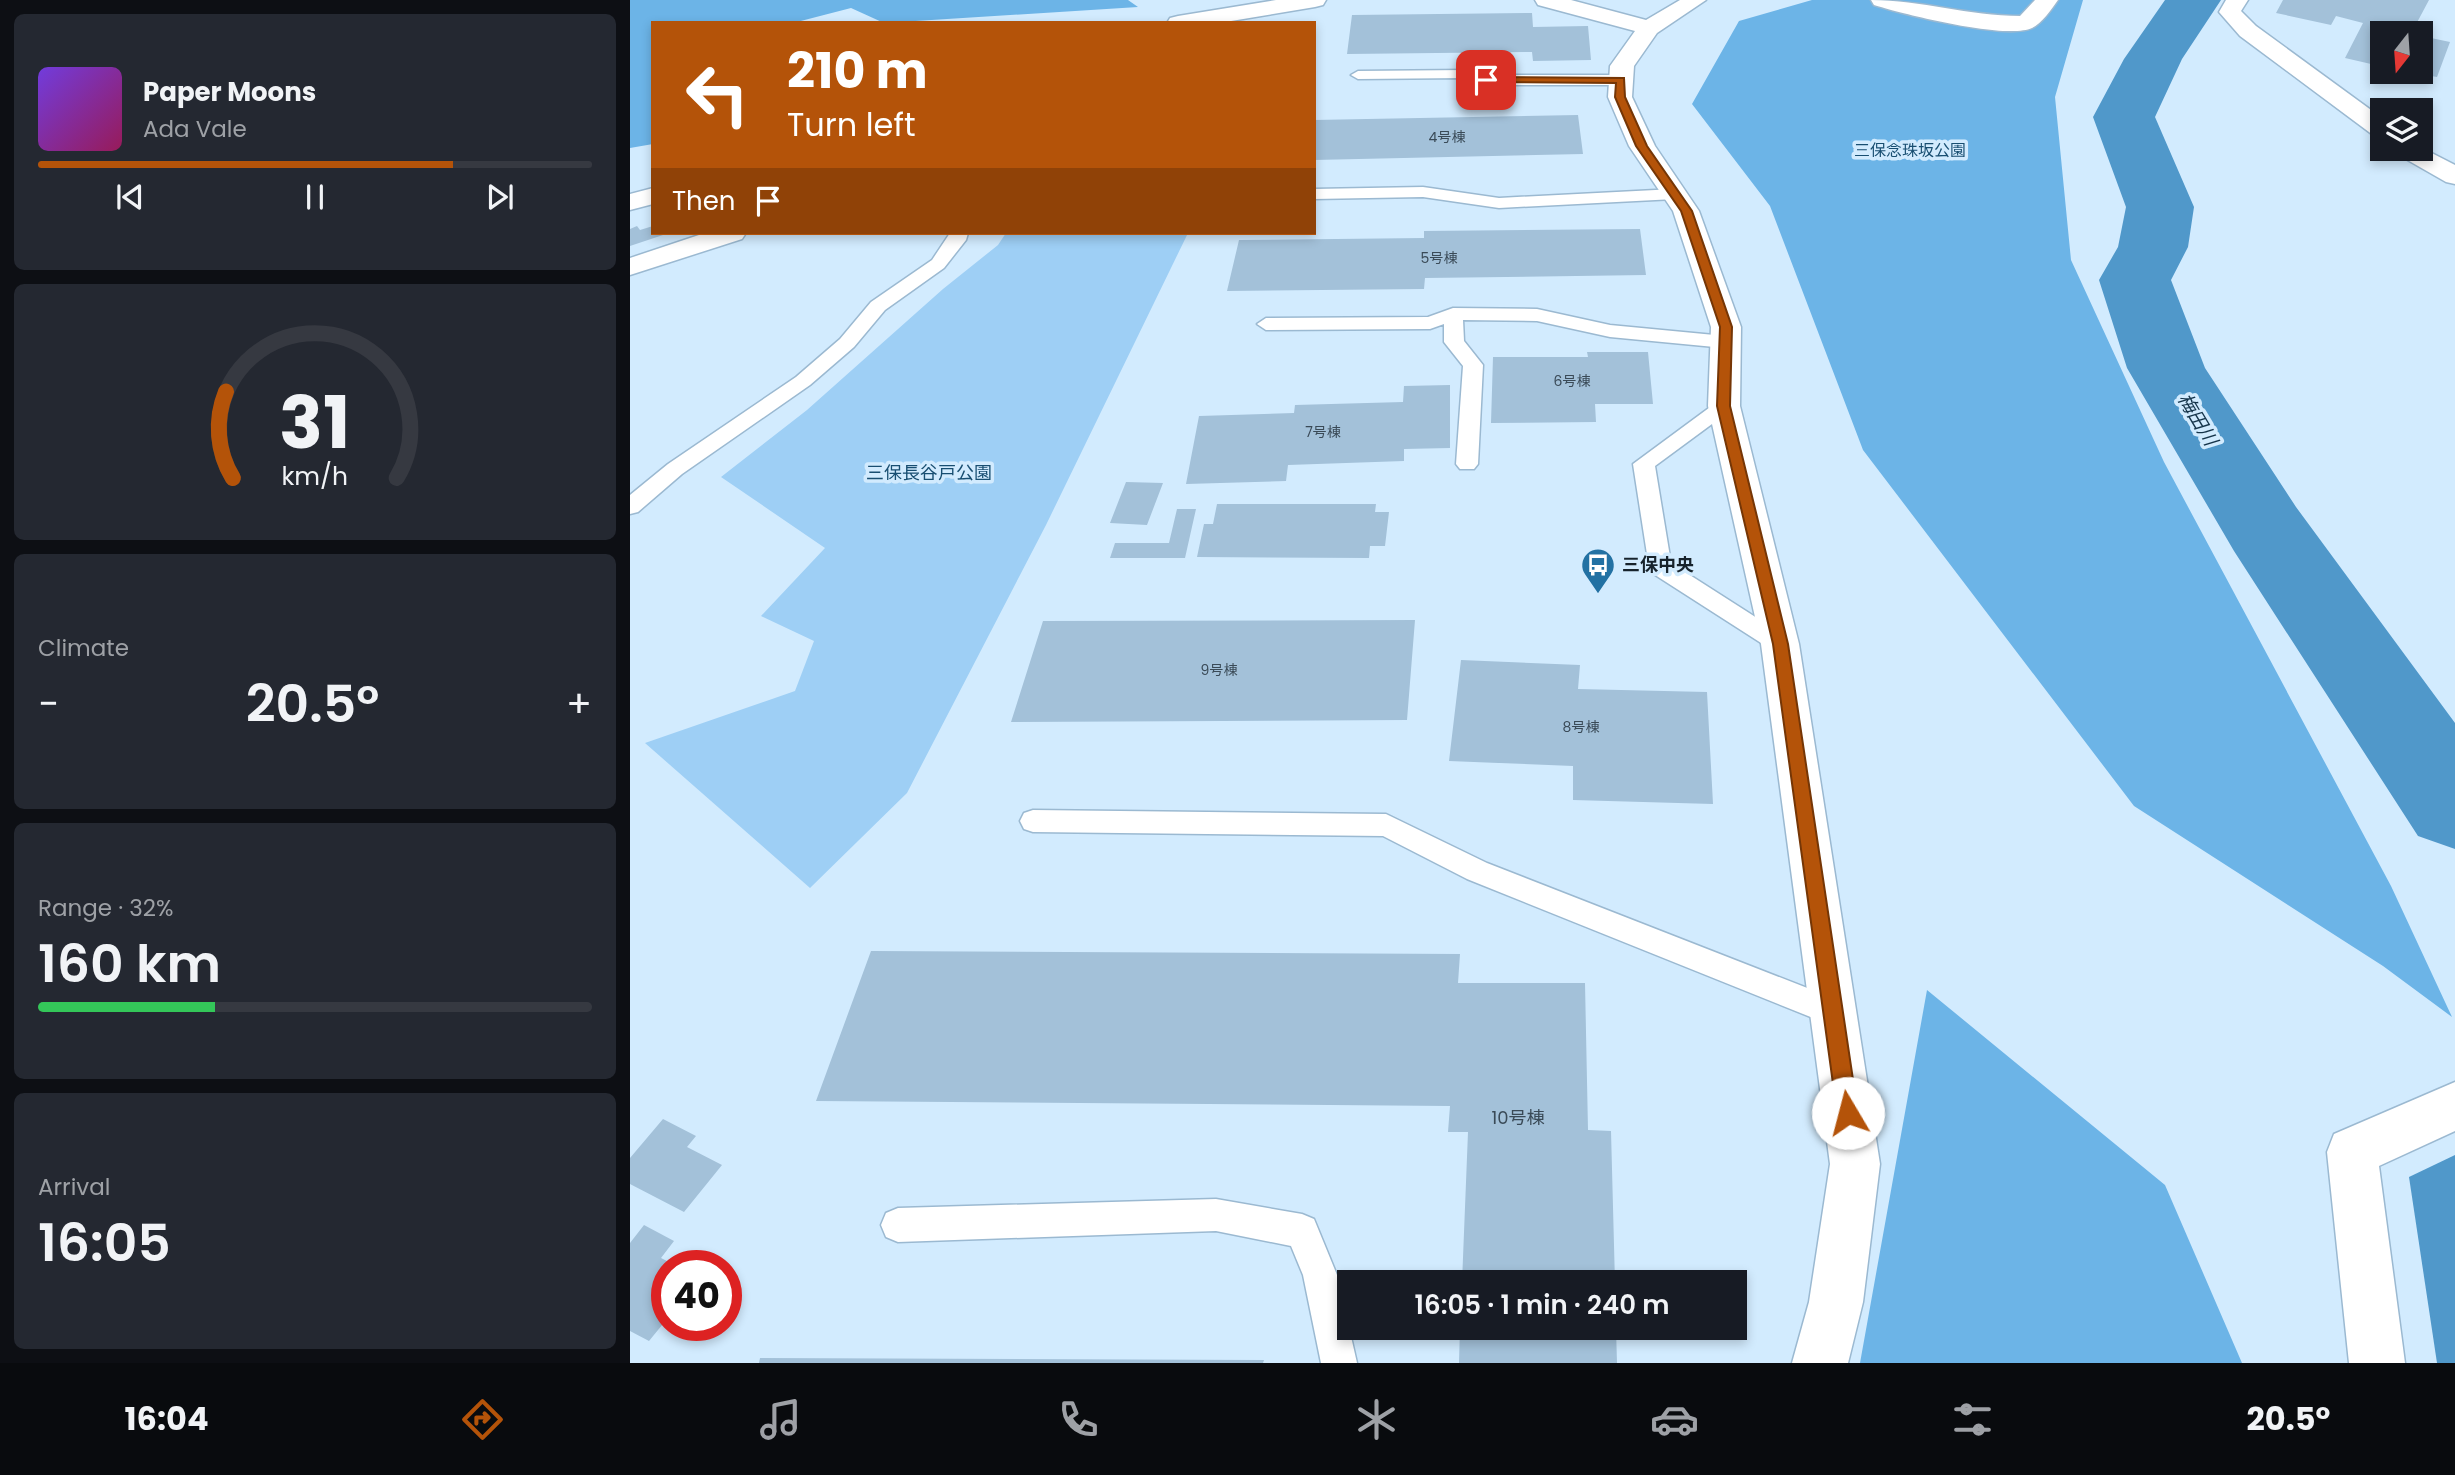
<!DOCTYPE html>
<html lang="en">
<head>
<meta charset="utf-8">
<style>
	:root { --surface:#171b24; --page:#242831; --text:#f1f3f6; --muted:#9ea1a6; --line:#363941; --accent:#b45309 }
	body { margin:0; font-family:Poppins,"Noto Sans JP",sans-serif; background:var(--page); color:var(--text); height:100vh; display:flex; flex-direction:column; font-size:26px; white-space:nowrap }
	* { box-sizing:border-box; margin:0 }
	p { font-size:23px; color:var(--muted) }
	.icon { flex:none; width:38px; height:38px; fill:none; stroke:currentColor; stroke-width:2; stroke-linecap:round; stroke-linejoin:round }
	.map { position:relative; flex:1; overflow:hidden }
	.panel { display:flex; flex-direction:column; gap:14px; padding:14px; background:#0d0f14; width:630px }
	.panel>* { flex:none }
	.top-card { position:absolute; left:21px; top:21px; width:665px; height:214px; border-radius:0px; box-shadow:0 4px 10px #0003; background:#b45309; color:#fff; overflow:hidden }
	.needle { width:46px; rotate:197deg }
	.controls { position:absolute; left:1740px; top:21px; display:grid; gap:14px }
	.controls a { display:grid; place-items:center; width:63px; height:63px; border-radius:0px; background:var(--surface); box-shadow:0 4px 10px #0003; font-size:35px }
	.speed { position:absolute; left:21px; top:1250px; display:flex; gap:14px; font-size:35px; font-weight:700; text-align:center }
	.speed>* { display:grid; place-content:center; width:91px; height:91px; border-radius:50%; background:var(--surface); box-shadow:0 4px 10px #0003; line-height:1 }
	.speed .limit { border:10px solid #d22; background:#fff; color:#111 }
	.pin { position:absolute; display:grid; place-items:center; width:60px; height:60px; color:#fff; margin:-30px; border-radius:14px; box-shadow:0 4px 10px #0006 }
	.me { position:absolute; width:77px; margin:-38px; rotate:352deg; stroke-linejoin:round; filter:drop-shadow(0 0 5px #0008) }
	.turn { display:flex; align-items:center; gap:24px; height:147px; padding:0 21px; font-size:32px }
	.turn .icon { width:91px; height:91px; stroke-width:2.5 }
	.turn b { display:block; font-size:49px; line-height:60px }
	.then { display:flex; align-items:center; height:66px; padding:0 21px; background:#0003; gap:14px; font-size:26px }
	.big { font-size:52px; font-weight:600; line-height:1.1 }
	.panel .card { flex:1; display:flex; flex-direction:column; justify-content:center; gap:10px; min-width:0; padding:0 24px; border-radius:10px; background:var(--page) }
	.panel .dial { align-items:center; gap:0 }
	.dial svg { height:182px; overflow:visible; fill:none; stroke:var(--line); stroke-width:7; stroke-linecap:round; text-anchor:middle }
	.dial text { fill:var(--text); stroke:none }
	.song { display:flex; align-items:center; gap:21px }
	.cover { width:84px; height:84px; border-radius:10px; background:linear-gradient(135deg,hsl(260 70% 55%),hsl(330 70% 35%)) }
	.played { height:7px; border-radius:4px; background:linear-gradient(90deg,var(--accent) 75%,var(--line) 75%) }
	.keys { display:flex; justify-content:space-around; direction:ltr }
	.heat { display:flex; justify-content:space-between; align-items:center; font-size:38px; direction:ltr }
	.charge { height:10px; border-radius:5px; background:linear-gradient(90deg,#34c759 32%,var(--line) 0) }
	.trip { position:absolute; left:707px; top:1270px; width:410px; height:70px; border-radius:0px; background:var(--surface); box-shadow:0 4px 10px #0003; font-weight:600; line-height:70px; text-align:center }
	.tabs { display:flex; height:112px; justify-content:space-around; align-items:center; background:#090b0e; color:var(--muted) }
	.tabs .icon { width:49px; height:49px }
	.tabs .current { color:var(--accent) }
	.tabs b { font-size:32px; color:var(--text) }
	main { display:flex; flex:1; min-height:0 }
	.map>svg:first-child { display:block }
	.green { fill:#9ecff5 }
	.forest { fill:#6cb4e7 }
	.water { fill:#5098ca }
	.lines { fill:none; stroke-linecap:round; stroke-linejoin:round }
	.river { fill:#5098ca; fill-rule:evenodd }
	.building { fill:#a3c1d9 }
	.lane-casing { stroke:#9bb9d1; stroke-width:3 }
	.street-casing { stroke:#9bb9d1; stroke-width:3 }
	.secondary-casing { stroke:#9bb9d1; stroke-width:3 }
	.lane { fill:#fff; fill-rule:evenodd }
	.street { fill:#fff; fill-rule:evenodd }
	.secondary { fill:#fff; fill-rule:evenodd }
	.route { fill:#b45309; stroke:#753606; stroke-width:2 }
	.labels { text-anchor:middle; stroke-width:7; stroke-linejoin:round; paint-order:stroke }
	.number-label { font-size:14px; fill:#3a4a57 }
	.far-park-label { font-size:16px; fill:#184e71; stroke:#d2ebfe }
	.park-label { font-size:18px; fill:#184e71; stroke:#d2ebfe }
	.poi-label { font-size:18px; font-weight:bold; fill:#17232c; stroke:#d2ebfe; text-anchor:start }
	.near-number-label { font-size:18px; fill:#3a4a57 }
	.water-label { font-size:19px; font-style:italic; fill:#15344a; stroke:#d2ebfe }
</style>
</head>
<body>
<main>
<section class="panel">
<div class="card">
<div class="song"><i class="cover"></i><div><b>Paper Moons</b><p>Ada Vale</p></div></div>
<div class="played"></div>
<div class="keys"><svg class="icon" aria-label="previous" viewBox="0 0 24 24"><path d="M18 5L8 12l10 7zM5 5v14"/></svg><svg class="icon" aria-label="pause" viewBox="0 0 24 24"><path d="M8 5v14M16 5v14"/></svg><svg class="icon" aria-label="next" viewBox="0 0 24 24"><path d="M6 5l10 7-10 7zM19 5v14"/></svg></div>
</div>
<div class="card dial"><svg viewBox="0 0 100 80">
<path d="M14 69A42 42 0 1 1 86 69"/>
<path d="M14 69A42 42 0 0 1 11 31" stroke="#b45309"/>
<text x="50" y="56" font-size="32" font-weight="700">31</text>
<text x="50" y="72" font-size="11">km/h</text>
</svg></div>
<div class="card"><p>Climate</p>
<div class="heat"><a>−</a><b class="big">20.5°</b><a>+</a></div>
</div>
<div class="card"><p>Range · 32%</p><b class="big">160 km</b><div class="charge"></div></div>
<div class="card"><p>Arrival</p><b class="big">16:05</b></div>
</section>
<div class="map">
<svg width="1825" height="1363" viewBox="0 0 1825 1363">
	<rect width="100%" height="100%" fill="#d2ebfe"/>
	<path class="green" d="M376,233H558L416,525L277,793L180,888L15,743L165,691L184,641L131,616L195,548L91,477L177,410L313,289L368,245Z"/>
	<path class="forest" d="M0,0H498L508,7L254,23L221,8L163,23H23V144L0,148Z
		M1182,0H1453L1425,97L1441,260L1534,462L1761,886L1822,1017L1753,966L1504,806L1233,450L1140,206L1062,104L1109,21Z
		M1297,990L1535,1185L1612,1363H1230Z"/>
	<path class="water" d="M1825,1155V1363H1807L1779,1177Z"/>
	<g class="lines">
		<path class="river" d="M1535,0H1591L1552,59L1525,117L1564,207L1558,247L1541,280L1575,368L1666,507L1825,723V849L1788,836L1604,551L1497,368L1469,280L1488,247L1496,207L1463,117L1494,59Z"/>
	</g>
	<path class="building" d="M1653,0H1799L1783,30L1800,33L1801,38L1820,42L1807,77L1790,74V33H1752V72H1757L1755,76L1740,72L1741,64L1715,58L1733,23L1706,16L1701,25L1646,13Z
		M902,13L903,27L958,26L961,60L903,61L902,52L717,54L722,15Z
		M948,115L953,154L684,160V120Z
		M7,226L10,230L23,226V233H39L0,246V229Z
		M1010,229L1016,275L795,278L794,289L597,291L609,240L794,238V231Z
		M957,352H1018L1023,404H965L966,422L861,423L863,357H958Z
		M820,385V448L774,449V461L658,465L656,481L556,484L569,416L664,413L665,405L773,402L774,386Z
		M496,482L533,483L517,525L480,523Z
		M587,504H746L745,512H759L755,546H740L739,558L567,557L574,524H583Z
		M547,509H566L555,558H480L485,543H539Z
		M785,620L777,720L381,722L413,621Z
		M831,660L950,665L948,689L1077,692L1083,804L943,800V766L819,761Z
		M241,951L830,954L828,983H955L958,1130L981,1131L985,1283H832L838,1132H818L820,1106L186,1101Z
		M33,1119L66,1136L57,1147L92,1165L54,1212L0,1184V1158Z
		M14,1225L44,1241L31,1258L45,1265H37V1319L19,1341L0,1331V1243Z
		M830,1328H986L987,1363H829Z
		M130,1358L634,1360L633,1363H129Z"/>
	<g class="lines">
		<g class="lane-casing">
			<path id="lane" d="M837,70L857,75H991L999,80L991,85H856L836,78L728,79L721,75L728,71Z
				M793,187L869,198L1045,189L1053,194L1045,199L869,208L793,197L684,199V189Z
				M320,233H338L336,240L314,268L255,310L224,347L180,385L52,474L8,512L0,514V495L38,464L166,377L210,339L241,302L302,260Z
				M823,308L907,309L980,325L1095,336L1105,342L1095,348L980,337L907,321L833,320L834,341L853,365L848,464L844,469H830L826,464L833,366L814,342V324L800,329L636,330L627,324L636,318L798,317Z
				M1094,400L1101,402L1104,406L1101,410L1025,466L1041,563L1158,638L1162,644L1158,650L1150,653L1142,650L1022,573L1019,567L1003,464L1087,402Z
				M403,810L756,814L857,863L1213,1002L1218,1012L1213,1022L1203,1026L837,879L753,836L403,832L394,829L390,821L394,813Z
				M586,1199L672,1214L684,1219L707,1275L727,1363H691L673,1275L661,1246L586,1231L268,1242L256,1237L251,1225L256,1213L268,1208Z"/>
		</g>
		<g class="street-casing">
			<path id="street" d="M1241,0C1291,0 1339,16 1390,16L1405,0H1428C1422,9 1411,24 1402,28C1376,40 1273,14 1244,5Z
				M1596,0H1618L1611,11L1626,26L1752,118V137L1743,135L1610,36L1589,12Z
				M1790,147L1825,165V184L1816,182L1767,154L1763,149H1790Z
				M75,233H116L112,239L0,275V258Z
				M1825,1082V1131L1749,1166L1775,1363H1719L1697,1152L1704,1134Z"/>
		</g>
		<g class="secondary-casing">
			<path id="secondary" d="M646,0H696L693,5L685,7L589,23H537L540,18L548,16Z
				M905,0H941L1016,20L1050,0H1076L1027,33L1004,66L1002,97L1025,146L1069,211L1111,327L1110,406L1169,644L1250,1164L1233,1302L1218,1363H1162L1179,1302L1200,1164L1131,644L1078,406L1081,327L1043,211L999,146L978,97L980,66L1005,31L908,5Z
				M23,188V204L0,210V194Z"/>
		</g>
		<use href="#lane" class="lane"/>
		<use href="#street" class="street"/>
		<use href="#secondary" class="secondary"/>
	</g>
	<path class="route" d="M856,77L994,78L995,97L1017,146L1062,211L1102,327L1100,406L1158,644L1228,1113L1225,1120L1218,1123L1210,1120L1207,1113L1143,644L1087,406L1090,327L1051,211L1006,146L985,97L986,83L852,82L851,80Z"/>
	<defs>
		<g id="bus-pin" transform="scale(1.75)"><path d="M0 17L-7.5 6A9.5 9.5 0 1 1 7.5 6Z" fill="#2271a3" stroke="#d2ebfe"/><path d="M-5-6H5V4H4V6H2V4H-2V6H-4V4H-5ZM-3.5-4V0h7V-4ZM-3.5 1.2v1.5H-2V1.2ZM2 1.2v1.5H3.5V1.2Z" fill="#fff"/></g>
	</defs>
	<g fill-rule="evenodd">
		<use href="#bus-pin" x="968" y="565"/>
	</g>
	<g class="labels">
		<g class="number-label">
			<text x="817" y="142">4号棟</text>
			<text x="809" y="263">5号棟</text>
			<text x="942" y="386">6号棟</text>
			<text x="693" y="437">7号棟</text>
			<text x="589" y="675">9号棟</text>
			<text x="951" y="732">8号棟</text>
		</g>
		<g class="far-park-label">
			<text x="1280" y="156">三保念珠坂公園</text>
		</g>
		<g class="park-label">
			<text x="299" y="479">三保長谷戸公園</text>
		</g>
		<g class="poi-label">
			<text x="992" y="571">三保中央</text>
		</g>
		<g class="near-number-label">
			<text x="888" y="1124">10号棟</text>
		</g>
		<g class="water-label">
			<text transform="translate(1568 419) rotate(59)" y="7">梅田川</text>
		</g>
	</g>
</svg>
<div class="controls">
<a><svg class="needle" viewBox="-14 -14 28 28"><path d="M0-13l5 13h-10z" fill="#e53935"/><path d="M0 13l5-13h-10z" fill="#9ea1a6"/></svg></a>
<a><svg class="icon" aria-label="layers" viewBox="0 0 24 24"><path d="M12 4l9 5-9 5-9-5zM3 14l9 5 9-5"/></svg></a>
</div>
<div class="speed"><div class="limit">40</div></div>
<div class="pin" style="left:856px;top:80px;background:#d93025"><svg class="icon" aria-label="arrive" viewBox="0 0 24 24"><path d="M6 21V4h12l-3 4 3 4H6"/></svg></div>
<svg class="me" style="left:1218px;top:1113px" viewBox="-20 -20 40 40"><circle r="19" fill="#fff"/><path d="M0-13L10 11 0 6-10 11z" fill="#b45309"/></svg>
<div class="trip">16:05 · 1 min · 240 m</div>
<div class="top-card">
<div class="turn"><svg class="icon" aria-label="left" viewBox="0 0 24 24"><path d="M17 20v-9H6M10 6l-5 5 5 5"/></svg><div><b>210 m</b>Turn left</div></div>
<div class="then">Then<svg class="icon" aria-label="arrive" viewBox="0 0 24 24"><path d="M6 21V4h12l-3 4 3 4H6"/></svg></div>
</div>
</div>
</main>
<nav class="tabs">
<b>16:04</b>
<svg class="icon current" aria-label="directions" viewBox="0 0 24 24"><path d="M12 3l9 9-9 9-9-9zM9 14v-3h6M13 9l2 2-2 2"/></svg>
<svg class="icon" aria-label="music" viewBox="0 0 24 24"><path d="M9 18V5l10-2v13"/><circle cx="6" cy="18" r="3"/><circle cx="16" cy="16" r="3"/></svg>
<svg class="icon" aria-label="phone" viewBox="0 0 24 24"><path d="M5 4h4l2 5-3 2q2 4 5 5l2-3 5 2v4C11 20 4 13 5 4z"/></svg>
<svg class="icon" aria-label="climate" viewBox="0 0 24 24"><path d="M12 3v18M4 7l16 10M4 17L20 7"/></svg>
<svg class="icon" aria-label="car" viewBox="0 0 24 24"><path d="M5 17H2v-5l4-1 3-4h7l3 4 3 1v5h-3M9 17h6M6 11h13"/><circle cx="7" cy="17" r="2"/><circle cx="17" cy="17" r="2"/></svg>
<svg class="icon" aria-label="filters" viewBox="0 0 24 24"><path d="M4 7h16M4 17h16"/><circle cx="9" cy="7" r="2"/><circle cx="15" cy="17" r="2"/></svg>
<b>20.5°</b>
</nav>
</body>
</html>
